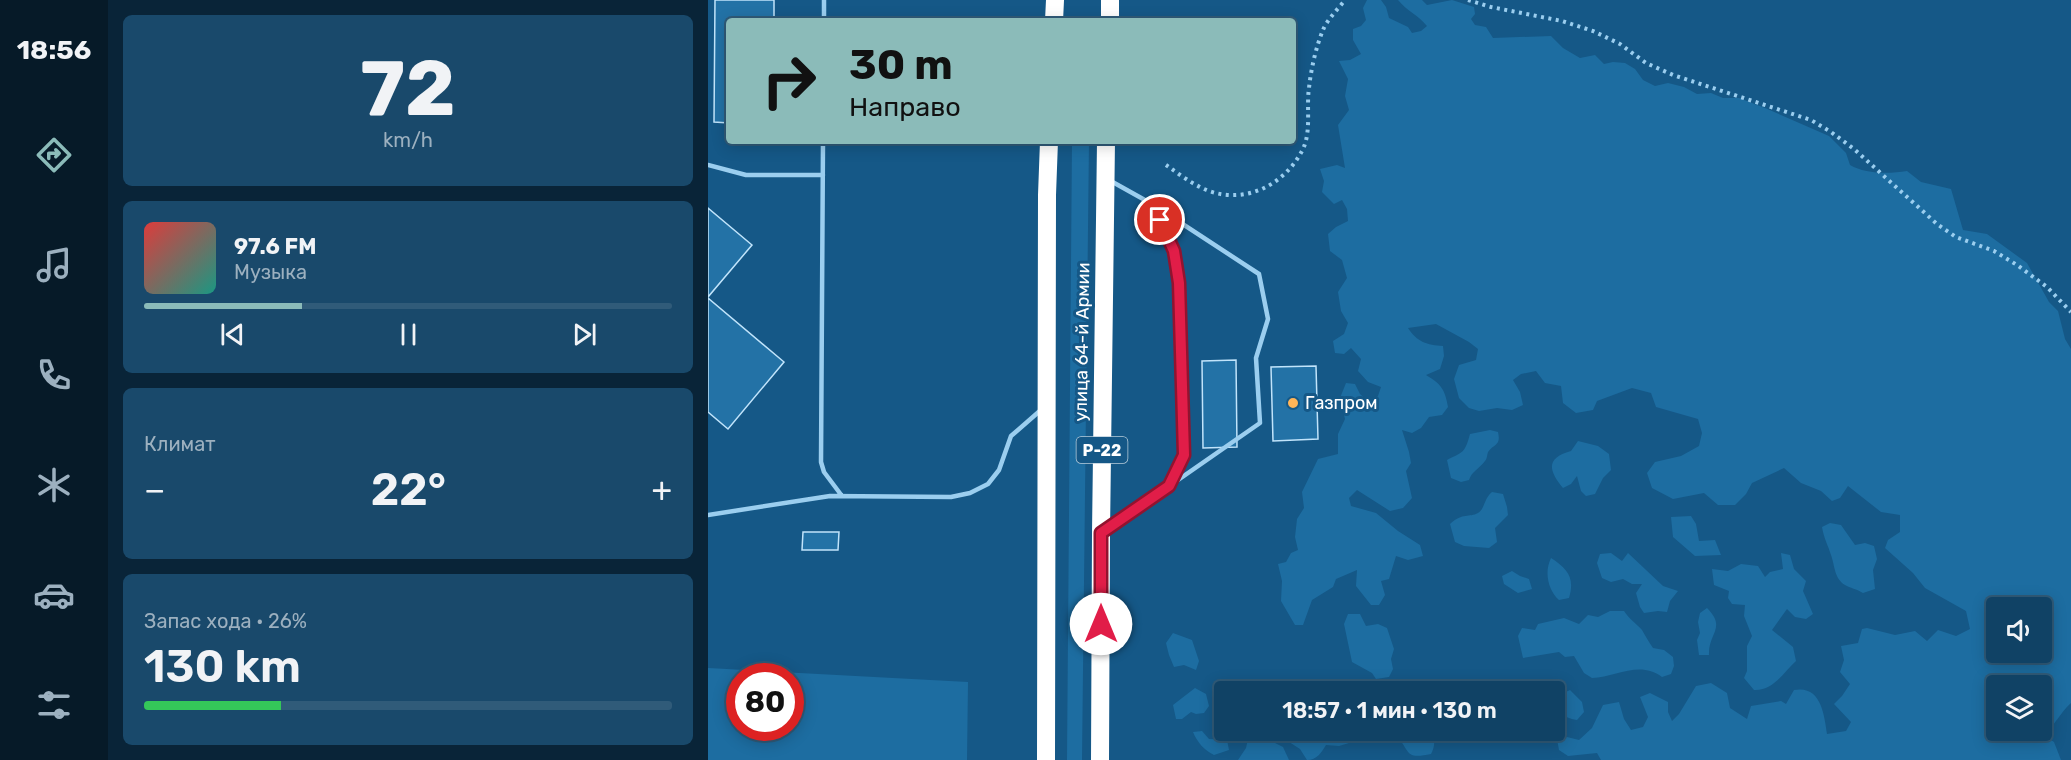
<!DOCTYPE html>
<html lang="ru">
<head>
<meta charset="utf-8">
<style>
	:root { --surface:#104265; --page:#19496b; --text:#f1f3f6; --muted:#9cb0bf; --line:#305b79; --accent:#8bbbb9 }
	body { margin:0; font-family:Rubik,sans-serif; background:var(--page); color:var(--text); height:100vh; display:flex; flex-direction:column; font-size:22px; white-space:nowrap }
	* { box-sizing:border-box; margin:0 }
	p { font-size:20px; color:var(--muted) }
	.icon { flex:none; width:33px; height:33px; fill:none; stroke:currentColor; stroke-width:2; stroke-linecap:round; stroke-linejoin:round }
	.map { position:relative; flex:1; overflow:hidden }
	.sheet { display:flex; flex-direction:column; gap:15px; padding:15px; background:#092438; width:600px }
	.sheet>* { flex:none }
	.banner { position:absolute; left:18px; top:18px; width:570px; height:126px; border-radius:6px; box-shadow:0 3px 15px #0003,0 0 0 2px var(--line); background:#8bbbb9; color:#111; overflow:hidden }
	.fabs { position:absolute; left:1278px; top:597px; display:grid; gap:12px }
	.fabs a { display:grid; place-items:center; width:66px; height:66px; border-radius:6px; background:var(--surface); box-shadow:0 3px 15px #0003,0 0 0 2px var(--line); font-size:30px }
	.speed { position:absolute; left:18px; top:663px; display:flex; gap:12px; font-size:30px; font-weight:700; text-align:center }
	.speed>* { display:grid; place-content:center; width:78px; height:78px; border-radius:50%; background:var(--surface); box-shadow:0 3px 15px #0003,0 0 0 2px var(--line); line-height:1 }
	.speed .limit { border:9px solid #d22; background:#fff; color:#111 }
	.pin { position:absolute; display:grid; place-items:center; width:51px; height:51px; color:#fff; margin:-26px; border:3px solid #fff; border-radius:50%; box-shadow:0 2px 6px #0007 }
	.me { position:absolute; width:66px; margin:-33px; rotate:0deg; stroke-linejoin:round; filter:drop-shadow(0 0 4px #0008) }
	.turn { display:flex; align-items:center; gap:21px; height:126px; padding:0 24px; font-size:27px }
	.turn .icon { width:78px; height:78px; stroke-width:2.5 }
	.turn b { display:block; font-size:42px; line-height:51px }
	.big { font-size:45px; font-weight:600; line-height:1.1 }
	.sheet .widget { flex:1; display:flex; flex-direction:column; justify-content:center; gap:9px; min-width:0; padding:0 21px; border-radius:9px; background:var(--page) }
	.sheet .dial { align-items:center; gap:0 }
	.dial b { font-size:78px; line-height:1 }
	.song { display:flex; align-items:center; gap:18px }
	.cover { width:72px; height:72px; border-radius:9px; background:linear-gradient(135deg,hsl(0 70% 55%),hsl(170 70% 35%)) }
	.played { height:6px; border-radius:3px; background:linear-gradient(90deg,var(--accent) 30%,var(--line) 30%) }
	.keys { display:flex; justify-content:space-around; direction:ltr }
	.heat { display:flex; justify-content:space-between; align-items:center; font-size:33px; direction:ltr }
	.charge { height:9px; border-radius:4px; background:linear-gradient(90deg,#34c759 26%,var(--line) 0) }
	.trip { position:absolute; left:506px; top:681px; width:351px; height:60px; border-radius:6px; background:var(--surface); box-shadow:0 3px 15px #0003,0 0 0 2px var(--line); font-weight:600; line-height:60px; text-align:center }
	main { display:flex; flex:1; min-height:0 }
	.tabs { display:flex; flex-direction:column; width:108px; justify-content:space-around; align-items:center; background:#061a28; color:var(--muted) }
	.tabs .icon { width:42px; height:42px }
	.tabs .current { color:var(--accent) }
	.tabs b { font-size:27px; color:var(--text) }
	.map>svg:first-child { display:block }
	.green { fill:#1d6da1; fill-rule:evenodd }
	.building { fill:#2372a6; stroke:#c1e4fb; stroke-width:1.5 }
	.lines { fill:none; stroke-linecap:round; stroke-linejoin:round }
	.path { stroke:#9bceef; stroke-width:4; stroke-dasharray:3 4.5; stroke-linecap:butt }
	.lane { stroke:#9bceef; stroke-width:4.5 }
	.highway { stroke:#fff; stroke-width:18 }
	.route-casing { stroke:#92132f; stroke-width:15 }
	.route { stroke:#e11d48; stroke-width:10 }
	.poi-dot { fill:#ffb558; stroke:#155887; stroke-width:2 }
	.labels { text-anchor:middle; stroke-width:6; stroke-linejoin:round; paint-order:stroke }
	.shield { fill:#155887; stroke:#b9cddb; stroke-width:1.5 }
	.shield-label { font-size:16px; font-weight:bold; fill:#fff }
	.street-label { font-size:18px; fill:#fff; stroke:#155887 }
	.poi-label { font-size:18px; fill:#fff; stroke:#155887; text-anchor:start }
</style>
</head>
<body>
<main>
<nav class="tabs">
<b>18:56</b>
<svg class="icon current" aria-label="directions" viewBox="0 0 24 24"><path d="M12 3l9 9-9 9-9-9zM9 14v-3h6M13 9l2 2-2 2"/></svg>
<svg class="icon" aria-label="music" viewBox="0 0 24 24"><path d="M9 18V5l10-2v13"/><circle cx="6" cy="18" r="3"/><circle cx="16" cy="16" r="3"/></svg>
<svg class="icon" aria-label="phone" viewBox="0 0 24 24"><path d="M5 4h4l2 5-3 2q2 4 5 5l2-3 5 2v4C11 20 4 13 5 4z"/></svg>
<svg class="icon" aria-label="climate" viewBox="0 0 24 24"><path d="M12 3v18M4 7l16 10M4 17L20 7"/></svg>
<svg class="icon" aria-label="car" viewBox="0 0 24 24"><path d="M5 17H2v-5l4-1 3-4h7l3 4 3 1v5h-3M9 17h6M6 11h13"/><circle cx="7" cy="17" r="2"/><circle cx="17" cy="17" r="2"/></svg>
<svg class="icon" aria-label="filters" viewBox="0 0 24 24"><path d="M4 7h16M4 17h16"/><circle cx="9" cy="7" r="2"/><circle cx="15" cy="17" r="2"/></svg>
</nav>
<section class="sheet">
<div class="widget dial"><b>72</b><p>km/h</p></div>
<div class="widget">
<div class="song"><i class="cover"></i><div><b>97.6 FM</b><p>Музыка</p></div></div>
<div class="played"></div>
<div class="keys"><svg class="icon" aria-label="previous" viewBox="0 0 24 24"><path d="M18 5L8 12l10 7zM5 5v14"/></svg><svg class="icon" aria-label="pause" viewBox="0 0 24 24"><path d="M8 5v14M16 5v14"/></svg><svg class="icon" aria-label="next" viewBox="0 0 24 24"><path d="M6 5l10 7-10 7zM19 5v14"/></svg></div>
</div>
<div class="widget"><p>Климат</p>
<div class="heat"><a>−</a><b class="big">22°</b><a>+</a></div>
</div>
<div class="widget"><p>Запас хода · 26%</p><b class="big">130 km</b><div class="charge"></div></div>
</section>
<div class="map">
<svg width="1363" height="760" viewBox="0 0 1363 760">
	<rect width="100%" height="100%" fill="#155887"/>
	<path class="green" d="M659,0H673L678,7L681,18L700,27L704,33L713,31L719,26C710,15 699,11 690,0H714L719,5L744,0L766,7L767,14L763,19L767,25L778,27L785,38L843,36L855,48L872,58L887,55L896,64L905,62L917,63L927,69L935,80L947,86L960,83L976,87L989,94L1003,93L1015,98H1031L1057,108L1121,136L1138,153L1142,165C1157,174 1181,174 1199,171L1213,182L1243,189L1255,230L1279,234L1319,263L1341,302L1350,311L1357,339L1363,349V703C1352,713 1347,725 1336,735L1346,742L1353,760H893L889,753L860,756L851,750L849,739L859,737L871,740L884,728L895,705L911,702L916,719L923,730L935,727L940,717L932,697L942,693L960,702V712L964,721L971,714L988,686L1003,683L1019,693L1022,708L1039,719L1043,706L1073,701L1078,704L1086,690C1113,685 1116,714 1119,734L1138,731L1143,722L1126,704L1134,696L1142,684L1132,672L1136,660L1133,646L1150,643L1154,629L1159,628L1187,635L1207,631L1219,641L1230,630L1248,636L1262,629L1258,611L1217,588L1205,573L1177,548L1180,540L1192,532V515L1173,512L1140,486L1132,498L1124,501L1113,491L1093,483L1076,468L1044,483L1038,494L1027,505H1010L996,493L965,499L944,488L939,473L947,462L973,456L991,446L994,433L990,419L948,407L943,393L924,388L889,401L885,410L868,413L855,403L853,386L837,383L828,371L813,374L805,380L812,392L815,405L804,410L789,408L771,411L761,408L751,398L746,379L751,365L768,360L770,349L761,342L728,324L700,328C709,342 719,345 735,346L736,356L732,369L718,375C733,384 737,389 740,407L734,415L721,417L713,428L704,433L694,430L701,452L703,463L698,471L704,498L695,508L682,511L649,490L641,498L643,506L668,513L690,531L712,545L715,556L700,560L688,556L681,579L673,581L677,595L671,605H663L648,586L649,570L628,579L625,587L604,600L595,625H587L573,601L574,581L570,564L578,562L583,553L590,550L587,537L589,519L596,508L594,492L610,459L630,454V434L637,419L632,398L638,383L647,384L652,394L661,402L670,396L673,387L660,382L650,371L653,359L643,348L636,354L627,353L625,341L636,334L640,323L633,311L630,292L639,278L634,260L622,251L620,234L628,227L640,221L639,209L634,200L626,204L614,192L616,181L612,169L629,165L637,168L630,125L641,110L637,96L640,79L631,61L642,60L653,54L645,40V29L653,26L658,20L655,8ZM1288,608H1334V652H1288ZM1288,686H1334V730H1288Z
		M364,141H381L374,760H359Z
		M782,430L790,432C793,446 787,443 780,452C779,455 779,459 777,461C771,469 764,471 761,480L753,482L743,478L739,460C755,452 757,453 762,434Z
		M870,441L890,446L901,454L903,470L895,478L887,494L878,496L873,491L869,476L863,484L855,488C840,470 838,458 863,451Z
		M784,492L795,494L799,507L800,515L787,528L789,542L781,548L756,546L747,542L742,524C755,512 761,518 770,513C777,509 776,498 784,492Z
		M983,516L988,524L991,541L1007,540L1013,555L987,556L965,537L963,517Z
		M1122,523L1133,525L1147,545L1157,543L1166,546L1169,559L1165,570L1167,589L1155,593C1149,589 1142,588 1137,585C1126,578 1127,566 1123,555C1120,545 1116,539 1114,527Z
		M903,553L914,561L920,553L955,586L970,591L962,601L959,612L950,611L936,613L932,607L928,593L934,584H924L915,579L903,582L894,578L889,563L892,554Z
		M1073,553L1082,555L1086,569L1098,581L1095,591L1105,614L1098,619L1087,617L1079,609L1064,630L1085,647L1088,661C1075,673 1065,691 1046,690L1036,678L1039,671V646L1044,636L1036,616L1037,605L1024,604L1020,598L1021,591L1006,585L1004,569L1020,571L1033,564L1050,566L1057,577L1062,572L1075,569Z
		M843,558C860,569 867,578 861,598L851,600C840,590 836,572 843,558Z
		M804,571L812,576L821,579L824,589L810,593L796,584L794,576Z
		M999,608C1019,628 1000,633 1001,655H991L989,640L992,633L990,622L992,613Z
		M902,611H916C921,619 929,624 934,630C938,637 941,642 945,648L956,650L965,657L966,666L963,674L954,677C932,660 908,677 884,678L876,673L866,656L857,657L851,652L815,658L810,636L814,628L827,630L830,624L856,618L871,624L880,615L890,617Z
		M640,614H652L658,626L670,624L679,628L686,649L683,659L685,669L681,677L668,679L664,673L644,662L636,624Z
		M465,633L484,640L491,661L488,670L476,665L466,667L461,655L458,643Z
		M0,668L260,682L259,760H0ZM32,676H82V728H32Z
		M487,688L498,694L501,706L496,713L488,714L483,712L474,719H468L465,705Z
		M862,690L874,702L876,712L869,720C854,718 851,710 847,697Z
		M645,730L641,743L631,746L618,745C613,753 609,760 599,760L592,749L578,740L567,743L575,747L581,760H530L538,748L541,735L537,731Z
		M494,731L501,739L519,740L521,750L506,755C496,750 489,742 485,732Z
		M691,731H722C728,738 727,746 723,754C695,760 703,750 688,736Z"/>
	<path class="building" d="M7,0H66V21H21V123L6,122Z
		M0,208L44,245L0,297Z
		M0,298L76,362L20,429L0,412Z
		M528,360L529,447L495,448L494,361Z
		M608,366L610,439L565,441L563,367Z
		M95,532H131L130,550H94Z"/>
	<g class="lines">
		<path class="path" d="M760,0L783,7L854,21L885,31L912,44L938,63L965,75L1103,120L1123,132L1146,149L1229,224L1248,237L1286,251L1309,265L1339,287L1363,312
			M458,165C471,174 485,185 501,191C538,204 576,185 594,151C604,132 598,108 601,88C603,69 608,47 615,30C619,20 630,9 637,0"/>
		<path class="lane" d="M116,21V0
			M115,141L113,462L116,472L134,496
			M0,165L38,175H115
			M445,206L466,251L471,283L476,455L463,483
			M0,515L122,496L243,497L262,493L280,484L291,470L303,436L334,409
			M398,530L552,423L548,358L560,319L551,274L444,204L401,180"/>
		<path class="highway" d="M346,21L347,0
			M402,21V0
			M338,760L339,195L341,141
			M392,760L393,533L398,141"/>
	</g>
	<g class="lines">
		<g class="route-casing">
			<path id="route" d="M393,624V533L461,486L476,455L471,283L466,251L452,220"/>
		</g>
		<use href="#route" class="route"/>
	</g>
	<circle class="poi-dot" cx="585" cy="403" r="6"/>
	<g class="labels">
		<rect class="shield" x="368.5" y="437" width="51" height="26" rx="4.5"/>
		<g class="shield-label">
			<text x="394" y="456">Р-22</text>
		</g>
		<g class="street-label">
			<text transform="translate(374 342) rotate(-89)" y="6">улица 64-й Армии</text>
		</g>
		<g class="poi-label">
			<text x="597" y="409">Газпром</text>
		</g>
	</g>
</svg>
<div class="fabs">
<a><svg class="icon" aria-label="sound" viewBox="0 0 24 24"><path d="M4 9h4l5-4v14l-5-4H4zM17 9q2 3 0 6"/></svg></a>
<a><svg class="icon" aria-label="layers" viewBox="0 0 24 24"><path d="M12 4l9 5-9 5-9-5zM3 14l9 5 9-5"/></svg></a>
</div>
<div class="speed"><div class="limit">80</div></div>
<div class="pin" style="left:452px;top:220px;background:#d93025"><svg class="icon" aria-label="arrive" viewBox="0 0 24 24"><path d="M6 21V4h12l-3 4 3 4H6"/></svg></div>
<svg class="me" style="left:393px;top:624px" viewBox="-20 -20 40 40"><circle r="19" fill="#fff"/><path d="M0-13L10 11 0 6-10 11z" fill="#e11d48"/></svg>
<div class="trip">18:57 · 1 мин · 130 m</div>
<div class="banner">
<div class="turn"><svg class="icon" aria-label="right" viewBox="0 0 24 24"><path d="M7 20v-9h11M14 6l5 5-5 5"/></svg><div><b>30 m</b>Направо</div></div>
</div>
</div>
</main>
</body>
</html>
